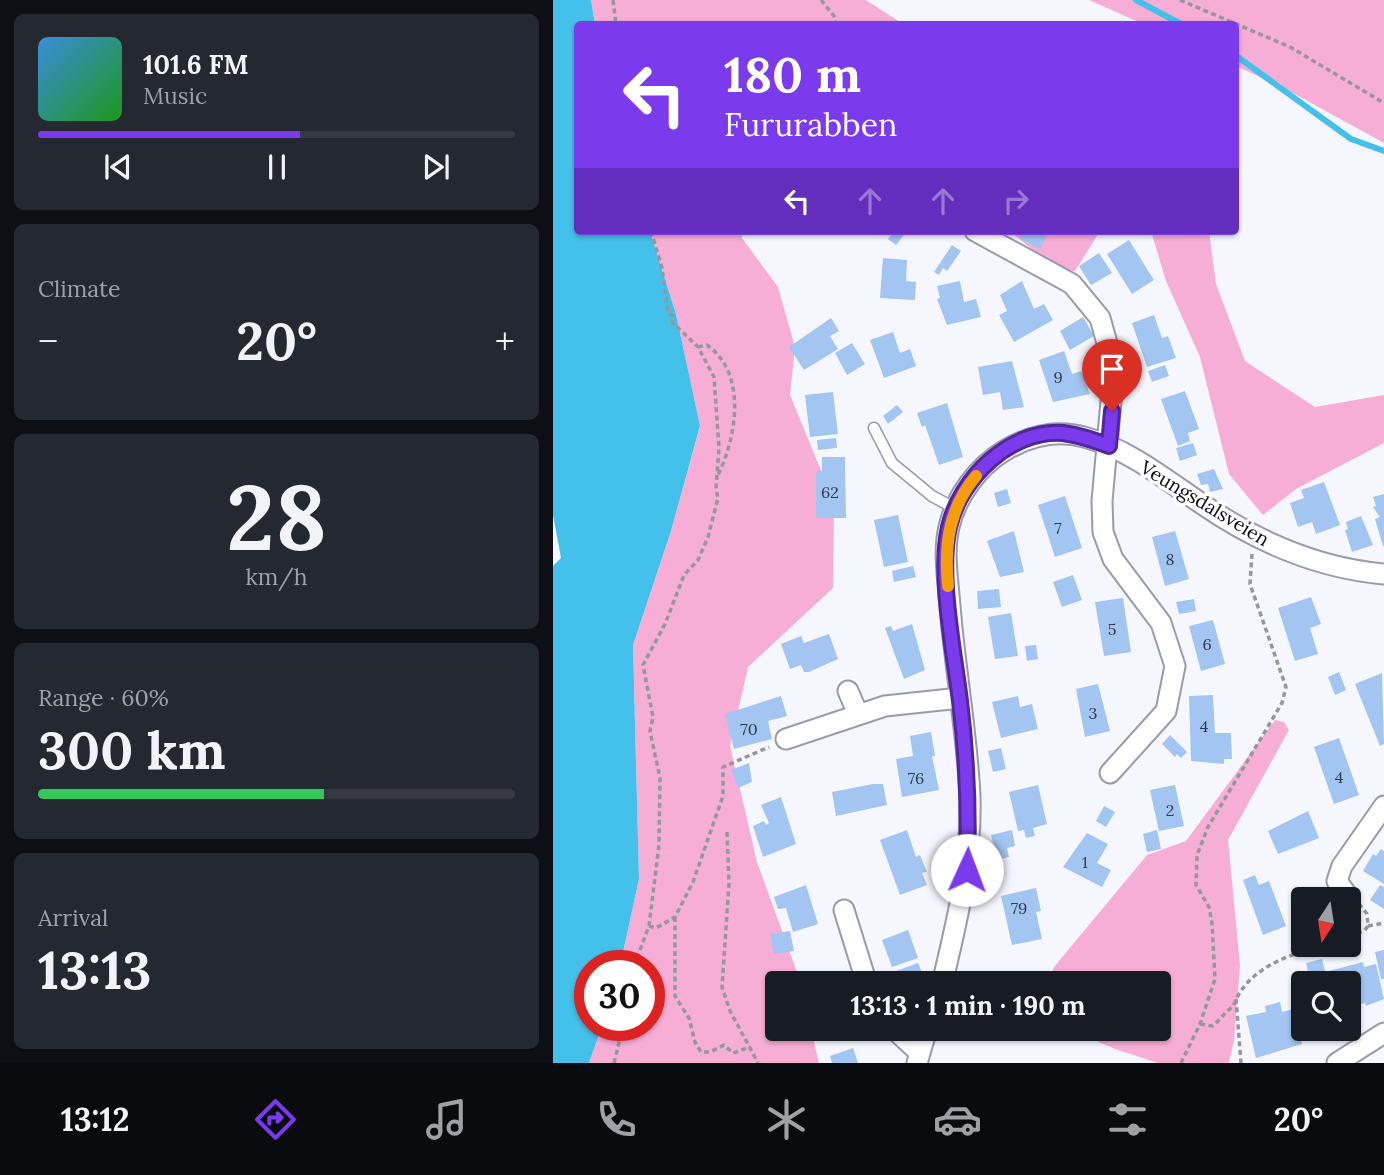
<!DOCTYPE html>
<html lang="en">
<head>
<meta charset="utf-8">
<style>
	:root { --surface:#171b24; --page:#242831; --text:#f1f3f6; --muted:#9ea1a6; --line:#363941; --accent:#7c3aed }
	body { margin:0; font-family:Lora,serif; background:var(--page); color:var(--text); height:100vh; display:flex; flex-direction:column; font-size:26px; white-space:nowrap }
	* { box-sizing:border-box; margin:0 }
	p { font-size:23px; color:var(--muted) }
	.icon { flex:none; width:38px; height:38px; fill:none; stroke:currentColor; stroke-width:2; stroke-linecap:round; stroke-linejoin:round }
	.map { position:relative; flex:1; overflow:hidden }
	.panel { display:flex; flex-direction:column; gap:14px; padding:14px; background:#0d0f14; width:553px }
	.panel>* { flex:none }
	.top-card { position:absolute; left:21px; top:21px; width:665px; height:214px; border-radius:7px; box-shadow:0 2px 5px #0004; background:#7c3aed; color:#fff; overflow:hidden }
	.needle { width:46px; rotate:192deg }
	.tools { position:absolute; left:738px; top:887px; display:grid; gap:14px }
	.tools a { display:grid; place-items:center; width:70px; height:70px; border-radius:7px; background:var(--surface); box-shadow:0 2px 5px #0004; font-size:35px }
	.speed { position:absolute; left:21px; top:950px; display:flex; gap:14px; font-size:35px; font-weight:700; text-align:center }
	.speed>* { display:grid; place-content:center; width:91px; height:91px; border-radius:50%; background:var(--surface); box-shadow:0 2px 5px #0004; line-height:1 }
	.speed .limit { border:10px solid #d22; background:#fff; color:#111 }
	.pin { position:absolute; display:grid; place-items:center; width:60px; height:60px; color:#fff; margin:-72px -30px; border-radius:50% 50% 50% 0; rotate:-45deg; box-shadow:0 0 7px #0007 }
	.pin .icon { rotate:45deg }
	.me { position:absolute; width:77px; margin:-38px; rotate:2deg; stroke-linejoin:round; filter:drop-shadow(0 0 5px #0008) }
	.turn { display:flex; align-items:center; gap:24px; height:147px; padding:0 35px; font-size:32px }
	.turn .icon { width:91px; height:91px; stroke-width:2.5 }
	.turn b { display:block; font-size:49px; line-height:60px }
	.lanes { display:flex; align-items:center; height:66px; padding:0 35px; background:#0003; justify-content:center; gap:35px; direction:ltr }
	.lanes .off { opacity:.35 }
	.big { font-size:52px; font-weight:700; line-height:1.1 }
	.panel .widget { flex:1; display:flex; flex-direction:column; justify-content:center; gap:10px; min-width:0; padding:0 24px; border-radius:10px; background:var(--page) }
	.panel .dial { align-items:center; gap:0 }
	.dial b { font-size:91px; line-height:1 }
	.song { display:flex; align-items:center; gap:21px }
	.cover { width:84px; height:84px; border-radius:10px; background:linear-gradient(135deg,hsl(210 70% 55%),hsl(120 70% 35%)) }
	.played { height:7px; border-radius:4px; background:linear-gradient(90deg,var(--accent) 55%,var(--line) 55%) }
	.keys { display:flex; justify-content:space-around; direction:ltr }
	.heat { display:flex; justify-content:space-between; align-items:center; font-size:38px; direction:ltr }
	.charge { height:10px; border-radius:5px; background:linear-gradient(90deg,#34c759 60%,var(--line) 0) }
	.trip { position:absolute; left:212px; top:971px; width:406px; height:70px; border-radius:7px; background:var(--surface); box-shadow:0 2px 5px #0004; font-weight:700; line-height:70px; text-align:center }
	.menu { display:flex; height:112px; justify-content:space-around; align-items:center; background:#090b0e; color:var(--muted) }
	.menu .icon { width:49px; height:49px }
	.menu .selected { color:var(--accent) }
	.menu b { font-size:32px; color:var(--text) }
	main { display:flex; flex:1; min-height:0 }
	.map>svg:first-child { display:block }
	.forest { fill:#f7aed6 }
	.water { fill:#43c1ea }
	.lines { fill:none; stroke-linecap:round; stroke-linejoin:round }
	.stream { stroke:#43c1ea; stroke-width:6 }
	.building { fill:#a2c5f1 }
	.service-casing { stroke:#9a9aad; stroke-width:13 }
	.minor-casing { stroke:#9a9aad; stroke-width:23 }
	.path { stroke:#96969e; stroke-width:3.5; stroke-dasharray:5 3.5; stroke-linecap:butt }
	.service { stroke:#fff; stroke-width:10 }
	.minor { stroke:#fff; stroke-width:19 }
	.route-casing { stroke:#51269a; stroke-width:18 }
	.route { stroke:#7c3aed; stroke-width:12 }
	.slow { stroke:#f59e0b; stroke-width:12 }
	.labels { text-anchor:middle; stroke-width:7; stroke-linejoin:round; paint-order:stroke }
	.number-label { font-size:16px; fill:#313a4a }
	.street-label { font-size:19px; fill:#0b0b12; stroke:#fff }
</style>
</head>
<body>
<main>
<section class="panel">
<div class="widget">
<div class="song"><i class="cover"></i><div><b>101.6 FM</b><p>Music</p></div></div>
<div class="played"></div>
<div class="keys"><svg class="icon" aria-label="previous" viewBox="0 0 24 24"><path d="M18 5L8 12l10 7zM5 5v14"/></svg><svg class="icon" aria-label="pause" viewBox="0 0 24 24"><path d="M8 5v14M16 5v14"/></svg><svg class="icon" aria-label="next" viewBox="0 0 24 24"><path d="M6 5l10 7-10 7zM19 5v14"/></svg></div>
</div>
<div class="widget"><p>Climate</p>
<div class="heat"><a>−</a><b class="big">20°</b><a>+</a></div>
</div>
<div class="widget dial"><b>28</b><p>km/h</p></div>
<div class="widget"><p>Range · 60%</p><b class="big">300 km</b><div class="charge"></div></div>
<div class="widget"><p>Arrival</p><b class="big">13:13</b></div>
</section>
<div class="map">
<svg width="831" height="1063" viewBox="0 0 831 1063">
	<rect width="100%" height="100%" fill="#f5f6fe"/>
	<path class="forest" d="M38,0H313L350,24H42Z
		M536,0H831V143L729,87L683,66L682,24H590Z
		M97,231H189V238L225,287L242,347L237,395L281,502L280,588L195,667L177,746L204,862L248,983L224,984V1029H258L266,1063H36L49,1026H96V966H67L86,879L80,645L118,531L147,427L123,314Z
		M456,231H547L522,271H507Z
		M598,231H656L663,284L692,361L762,407L831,395V443L743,489L710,515L676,474L647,357L613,281Z
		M722,720L731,722L736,730L675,840L687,965L681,1040L676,1063H605L562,1049L516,1029H606V984L495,983L501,967L594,855L633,841Z"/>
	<path class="water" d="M0,0H38L42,24H24V231H97L123,314L147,426L118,531L80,645L86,879L67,966H37V1026H49L36,1063H0V566L8,558L0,515Z"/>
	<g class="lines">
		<path class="stream" d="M583,0L628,24
			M682,55L798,139L831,151"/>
	</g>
	<path class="building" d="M341,231H354L343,245L335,239Z
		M471,231H496L487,249L467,239Z
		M576,240L601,280L579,294L554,254Z
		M399,245L408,251L394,271L390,268L386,275L381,272Z
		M546,253L559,273L538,285L526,266Z
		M330,258L354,260L353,281L363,282L362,300L327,298Z
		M407,281L411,302L423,299L428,317L394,325L384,299L387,298L384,286Z
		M469,281L481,309L491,304L500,320L461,342L446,315L454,311L447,295Z
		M601,315L609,338L615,336L623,358L594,367L579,323Z
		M530,317L541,336L517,350L507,331Z
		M278,318L286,331L277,336L285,349L251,370L236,347Z
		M340,332L347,353L357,349L363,366L331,378L317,340Z
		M299,343L312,364L294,375L282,353Z
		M511,351L519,374L528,371L537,394L500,402L486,360Z
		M459,361L471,407L450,410L447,392L430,395L425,367Z
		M612,365L616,376L599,382L595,371Z
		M632,391L646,429L635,433L637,441L625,446L608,399Z
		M280,392L285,434L257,437L252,395Z
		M394,403L410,457L386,465L372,425L369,427L364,413Z
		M344,405L350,412L335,424L330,416Z
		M283,438L284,448L265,450L264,440Z
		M640,443L644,455L627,461L623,448Z
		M269,457H292L293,518H263V471H269Z
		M661,469L670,489L657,492L655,484L648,485L644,474Z
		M771,482L787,525L763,534L759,522L745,527L737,503L751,498L748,490Z
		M454,489L458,503L445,507L441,493Z
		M831,494V546H830L822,519L827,517L820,507L823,506L820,497Z
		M512,496L529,548L502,557L485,505Z
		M345,515L355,562L331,567L321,520Z
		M808,516L820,545L799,552L792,530L795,529L793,522Z
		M461,531L471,572L447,577L434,541Z
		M622,531L636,579L612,586L599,537Z
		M360,566L363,577L341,582L339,571Z
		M520,575L529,600L509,607L500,582Z
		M446,589L448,607L425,609L424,591Z
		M758,597L768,624L757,628L765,654L742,661L725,608Z
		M570,598L578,652L551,656L542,602Z
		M641,599L643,611L626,614L623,602Z
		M458,613L465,656L442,659L435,617Z
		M660,620L672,664L648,671L636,626Z
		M359,624L372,670L351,679L332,628L338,626L340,631Z
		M276,634L285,659L256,672H251L248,665L237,669L228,644L248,636L251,643Z
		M483,645L485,659L474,661L472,646Z
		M786,672L793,690L782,695L775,677Z
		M829,673L831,744L827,746L802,684Z
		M545,684L557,731L532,737L523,689Z
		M660,695L662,733H678L679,759H671V764L638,761L636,696Z
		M228,696L234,716L215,721L219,739L181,749L172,714Z
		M465,696L467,707L479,704L485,729L448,738L439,702Z
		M378,732L382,756H379L386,790L349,797L343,759L360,756L357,736Z
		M617,735L634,752L628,758L624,754L622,757L609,744Z
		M786,738L806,795L781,804L761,747Z
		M448,748L453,769L440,772L435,751Z
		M196,763L199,782L185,788L178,770Z
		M320,784H330L334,805L283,816L279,792Z
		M485,785L494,824L480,828L482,836L473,838L471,830L465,831L456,792Z
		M622,785L631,826L606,831L597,790Z
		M228,797L243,844L210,857L200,826L211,821L213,825L216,823L208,805Z
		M551,806L562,812L553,827L543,821Z
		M755,811L766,838L725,854L715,831Z
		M354,830L363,857L367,855L374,872L369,873L374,885L347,895L327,840Z
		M459,830L462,846L454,848L456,857L444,860L438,835Z
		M604,830L608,849L594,852L590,834Z
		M534,833L555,844L544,863L558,870L549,887L510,867Z
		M828,849L831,851V884L810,871L820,854L823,856Z
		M702,875L706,885L716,881L733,926L710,935L690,880Z
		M253,885L265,924L240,932L233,908L225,909L221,897Z
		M827,885L831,887V909L817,900Z
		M483,888L488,911L483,912L489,939L459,945L448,896Z
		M355,930L365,958L339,967L329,940Z
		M237,931L241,951L221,954L217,934Z
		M831,950V979H828L822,952Z
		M769,959L775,984H758L753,963Z
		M810,962L811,967L823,964L831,999L813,1006L812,1003L804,1005L803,1000L796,1002V984H778L776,971Z
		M365,963L370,975L361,978L363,984H339L335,974Z
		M727,1002L729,1012L741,1009L749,1044L703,1058L693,1016L713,1012L712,1006Z
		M300,1048L305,1063H279L277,1056Z"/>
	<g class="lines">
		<g class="service-casing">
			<path id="service" d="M321,428L339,463L379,496L403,509"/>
		</g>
		<g class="minor-casing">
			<path id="minor" d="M422,231L519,284L547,318L561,368L549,501L550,532L560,559L608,623L622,666L613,711L557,773
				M295,691L305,714
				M233,739L332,706L407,698
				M792,892L784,881L789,866L831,806
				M291,910L314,984
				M389,984C404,921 419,861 417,796C414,732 402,669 397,606C395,580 390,552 396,527C403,496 425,467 451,451C476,436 502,429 531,437C573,448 611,478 646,502C702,541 762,568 831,574
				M341,1029L367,1053
				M364,1063L374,1029
				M784,1063L831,1033"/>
		</g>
		<path class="path" d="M60,0L63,24
			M268,0L281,16L283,24
			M627,0L737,47L831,103
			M145,347L154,345C194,373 184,436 165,475
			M174,832L176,884L169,987L177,1011L205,1063
			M122,917V996L136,1018L142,1042L148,1052H157L171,1045L180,1053L197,1047
			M96,926L103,928L122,917L140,882L170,796V767L216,747
			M815,926L831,923
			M796,936L811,931L815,926L814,914L807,905
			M81,966L96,926L106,845L107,778L97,731L100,717L90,665L112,624L131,575L145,560L155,537L165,498L163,489L166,448L161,377L145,347L119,322V315L115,313L109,268L98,231
			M683,999L688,1063
			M647,1024L659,1026C668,1020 671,1012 680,1007C693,969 733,956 769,945
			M61,1063L70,1026
			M628,1063L647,1024L662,979L659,923L656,907L643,885L644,855L655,827L729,703L733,687L697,584L699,554"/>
		<use href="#service" class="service"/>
		<use href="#minor" class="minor"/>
	</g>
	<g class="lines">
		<g class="route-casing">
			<path id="route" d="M414,870C416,813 414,758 407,701C401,652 385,574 396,527C407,478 458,429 510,433C526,435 541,440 556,446L559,411"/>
		</g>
		<use href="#route" class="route"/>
		<path class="slow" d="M395,586C391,545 396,508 423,476"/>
	</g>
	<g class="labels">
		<g class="number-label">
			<text x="505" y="383">9</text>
			<text x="277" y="498">62</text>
			<text x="505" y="534">7</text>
			<text x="617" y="565">8</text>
			<text x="559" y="635">5</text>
			<text x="654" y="650">6</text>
			<text x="540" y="719">3</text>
			<text x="651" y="732">4</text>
			<text x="196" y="735">70</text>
			<text x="786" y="783">4</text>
			<text x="363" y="784">76</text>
			<text x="617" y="816">2</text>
			<text x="532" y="868">1</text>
			<text x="466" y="914">79</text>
		</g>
		<g class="street-label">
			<text transform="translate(652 503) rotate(31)" y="7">Veungsdalsveien</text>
		</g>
	</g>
</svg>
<div class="tools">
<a><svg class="needle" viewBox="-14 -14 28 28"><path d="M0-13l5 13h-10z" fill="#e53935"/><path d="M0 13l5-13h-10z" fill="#9ea1a6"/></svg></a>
<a><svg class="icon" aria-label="search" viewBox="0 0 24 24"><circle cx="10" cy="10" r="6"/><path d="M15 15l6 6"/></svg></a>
</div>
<div class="speed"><div class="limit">30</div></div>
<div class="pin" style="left:559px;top:411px;background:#d93025"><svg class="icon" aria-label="arrive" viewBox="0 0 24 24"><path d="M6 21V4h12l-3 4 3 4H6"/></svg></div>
<svg class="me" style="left:414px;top:870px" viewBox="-20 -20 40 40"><circle r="19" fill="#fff"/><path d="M0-13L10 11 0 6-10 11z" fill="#7c3aed"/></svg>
<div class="trip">13:13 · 1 min · 190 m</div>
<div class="top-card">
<div class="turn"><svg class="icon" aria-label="left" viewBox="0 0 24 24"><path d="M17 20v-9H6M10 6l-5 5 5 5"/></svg><div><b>180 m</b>Fururabben</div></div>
<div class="lanes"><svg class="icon" aria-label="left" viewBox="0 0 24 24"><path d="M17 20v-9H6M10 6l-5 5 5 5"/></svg><svg class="icon off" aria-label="ahead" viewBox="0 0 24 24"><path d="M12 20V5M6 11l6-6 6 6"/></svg><svg class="icon off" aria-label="ahead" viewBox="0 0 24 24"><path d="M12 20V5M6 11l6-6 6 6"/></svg><svg class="icon off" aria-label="right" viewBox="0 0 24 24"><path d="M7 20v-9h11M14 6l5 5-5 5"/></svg></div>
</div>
</div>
</main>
<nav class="menu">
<b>13:12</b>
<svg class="icon selected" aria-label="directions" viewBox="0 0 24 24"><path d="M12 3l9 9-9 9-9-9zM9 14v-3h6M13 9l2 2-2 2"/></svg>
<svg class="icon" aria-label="music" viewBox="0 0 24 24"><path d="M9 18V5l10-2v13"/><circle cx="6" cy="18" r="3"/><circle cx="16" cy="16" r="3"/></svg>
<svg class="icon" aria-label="phone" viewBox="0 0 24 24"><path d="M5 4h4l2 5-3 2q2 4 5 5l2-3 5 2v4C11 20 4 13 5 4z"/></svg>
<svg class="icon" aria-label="climate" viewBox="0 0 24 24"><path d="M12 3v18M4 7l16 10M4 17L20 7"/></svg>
<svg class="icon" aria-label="car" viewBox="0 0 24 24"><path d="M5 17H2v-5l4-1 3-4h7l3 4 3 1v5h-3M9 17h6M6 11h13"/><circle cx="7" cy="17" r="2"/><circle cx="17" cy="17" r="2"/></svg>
<svg class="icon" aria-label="filters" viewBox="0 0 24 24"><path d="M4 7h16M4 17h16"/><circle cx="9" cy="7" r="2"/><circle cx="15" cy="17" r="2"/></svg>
<b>20°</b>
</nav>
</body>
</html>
